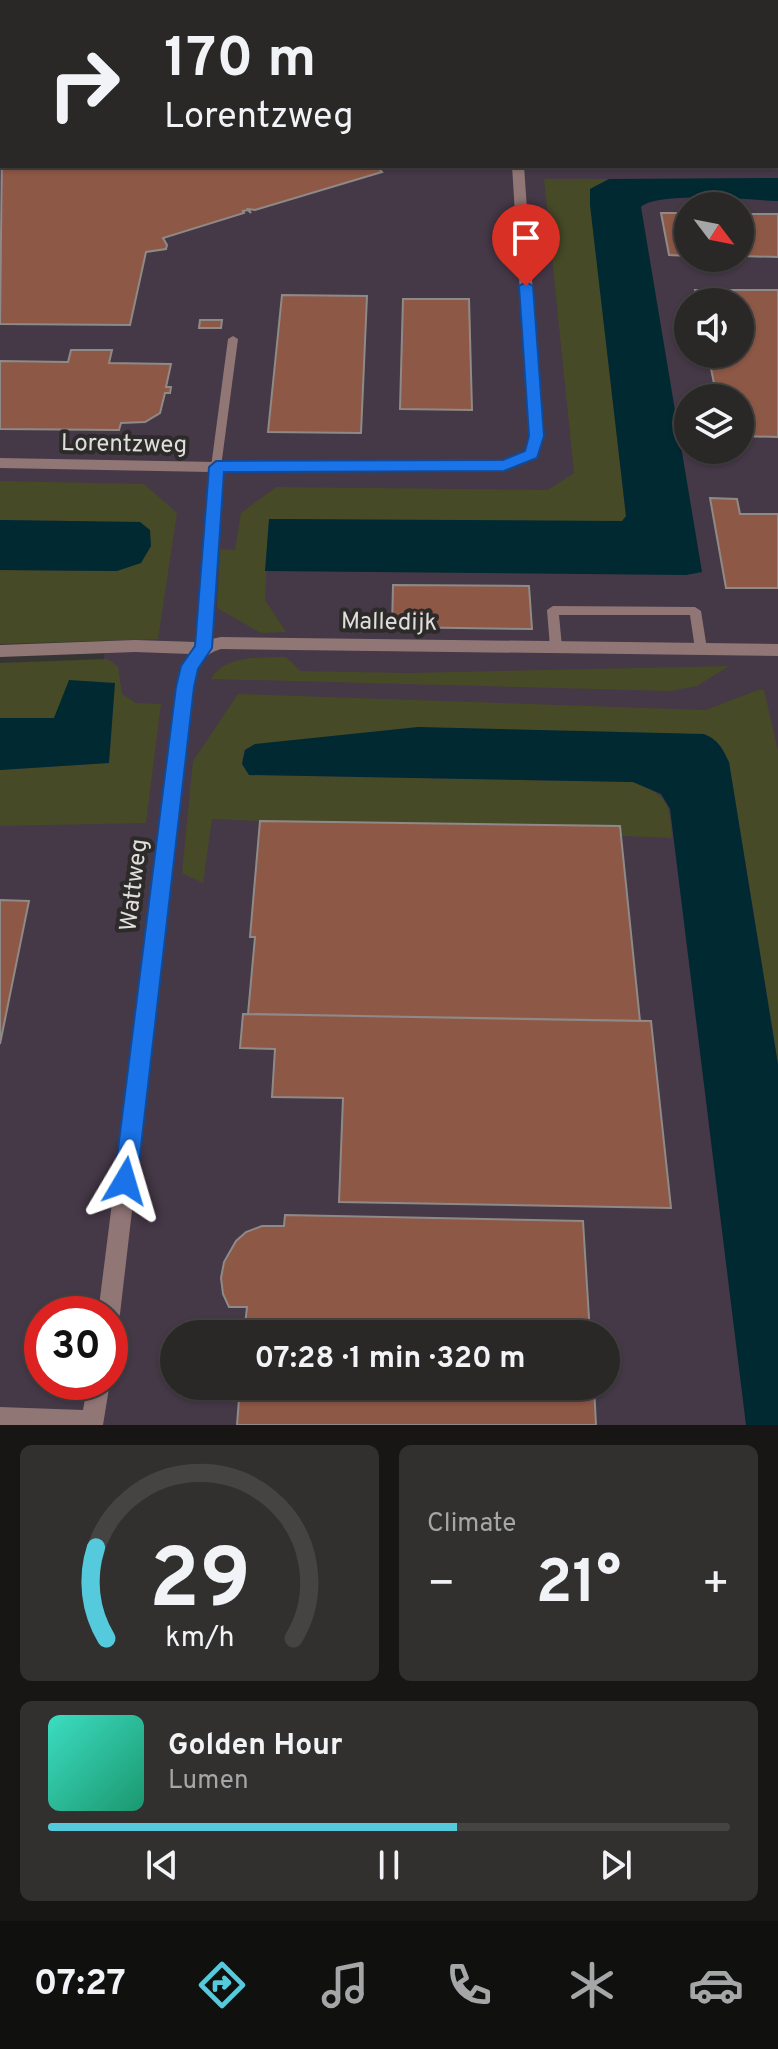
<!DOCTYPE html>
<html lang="en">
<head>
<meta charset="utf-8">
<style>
	:root { --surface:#292826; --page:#31302e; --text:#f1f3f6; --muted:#a5a6a7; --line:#454443; --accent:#54cadc }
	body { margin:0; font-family:Overpass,sans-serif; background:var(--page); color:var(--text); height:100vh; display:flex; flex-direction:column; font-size:30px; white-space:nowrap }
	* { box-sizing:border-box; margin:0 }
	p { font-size:26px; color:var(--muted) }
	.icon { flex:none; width:44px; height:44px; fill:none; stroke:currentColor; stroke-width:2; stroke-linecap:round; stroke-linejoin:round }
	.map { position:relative; height:1425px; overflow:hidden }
	.details { display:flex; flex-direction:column; gap:20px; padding:20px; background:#171615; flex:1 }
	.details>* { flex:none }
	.hud { position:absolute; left:0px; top:0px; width:778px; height:168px; box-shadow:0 2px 6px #0004,0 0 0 2px var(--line); background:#292826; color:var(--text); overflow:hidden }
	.needle { width:52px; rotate:122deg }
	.buttons { position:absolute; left:674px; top:192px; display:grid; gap:16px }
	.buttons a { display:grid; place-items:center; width:80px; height:80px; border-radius:50%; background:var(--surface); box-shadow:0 2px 6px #0004,0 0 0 2px var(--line); font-size:40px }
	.speed { position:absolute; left:24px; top:1296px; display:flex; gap:16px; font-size:40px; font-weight:700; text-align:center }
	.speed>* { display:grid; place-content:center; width:104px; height:104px; border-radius:50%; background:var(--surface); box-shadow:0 2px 6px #0004,0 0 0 2px var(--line); line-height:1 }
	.speed .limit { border:12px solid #d22; background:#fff; color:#111 }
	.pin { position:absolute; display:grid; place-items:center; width:68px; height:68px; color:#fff; margin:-82px -34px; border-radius:50% 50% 50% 0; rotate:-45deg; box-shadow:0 0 8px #0007 }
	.pin .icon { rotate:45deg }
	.me { position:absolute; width:88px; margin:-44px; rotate:7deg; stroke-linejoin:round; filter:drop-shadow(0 0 6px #0008) }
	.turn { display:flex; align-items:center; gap:28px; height:168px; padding:0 32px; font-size:36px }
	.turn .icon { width:104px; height:104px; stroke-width:2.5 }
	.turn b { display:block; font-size:56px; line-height:68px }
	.big { font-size:60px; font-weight:700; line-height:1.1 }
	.details .widget { flex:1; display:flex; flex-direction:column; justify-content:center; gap:12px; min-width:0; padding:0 28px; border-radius:12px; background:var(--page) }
	.details .dial { align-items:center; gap:0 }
	.dial svg { height:208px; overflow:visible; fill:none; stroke:var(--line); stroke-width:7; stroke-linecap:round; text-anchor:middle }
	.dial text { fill:var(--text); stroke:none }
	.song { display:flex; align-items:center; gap:24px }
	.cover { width:96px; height:96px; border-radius:12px; background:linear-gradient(135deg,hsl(170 70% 55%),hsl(160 70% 35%)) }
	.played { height:8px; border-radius:4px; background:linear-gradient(90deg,var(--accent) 60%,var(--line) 60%) }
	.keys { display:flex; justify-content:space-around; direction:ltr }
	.heat { display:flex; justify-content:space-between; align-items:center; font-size:44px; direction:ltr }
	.details .tiles { flex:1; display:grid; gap:20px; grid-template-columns:1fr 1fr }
	.widget:last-child { grid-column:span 2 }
	.trip { position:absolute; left:160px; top:1320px; width:460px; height:80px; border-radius:40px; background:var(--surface); box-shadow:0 2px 6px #0004,0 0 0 2px var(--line); font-weight:700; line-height:80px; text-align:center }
	.menu { display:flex; height:128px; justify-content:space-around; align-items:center; background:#10100f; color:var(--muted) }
	.menu .icon { width:56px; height:56px }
	.menu .selected { color:var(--accent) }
	.menu b { font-size:36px; color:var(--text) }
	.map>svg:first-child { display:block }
	.industrial { fill:#453847; fill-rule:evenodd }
	.green { fill:#474a27 }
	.water { fill:#002932 }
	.building { fill:#8e5846; stroke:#8e8a88; stroke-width:2 }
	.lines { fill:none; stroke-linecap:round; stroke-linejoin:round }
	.lane { fill:#917676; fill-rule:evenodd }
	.street { fill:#917676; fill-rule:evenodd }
	.route { fill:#1a73e8; stroke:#114b97; stroke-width:2 }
	.labels { text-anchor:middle; stroke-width:8; stroke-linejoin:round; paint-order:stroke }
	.street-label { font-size:24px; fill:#dfdedc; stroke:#2d2b29 }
</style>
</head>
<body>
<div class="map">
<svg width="778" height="1425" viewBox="0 0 778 1425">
	<rect width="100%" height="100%" fill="#373533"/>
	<path class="industrial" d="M0,0H778V1425H0V744L91,732L123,546L0,544ZM2,2H776V166H2ZM688,206H740V258H688ZM688,302H740V354H688ZM688,398H740V450H688ZM42,1314H110V1382H42ZM174,1334H606V1386H174Z"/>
	<path class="green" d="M544,179H609L590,189L626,517L622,522L606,523L269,519L265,600L286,632L261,633L217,608L220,549L235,550L241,513L276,487L548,490L574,473Z
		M0,481L144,484L177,513L158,639L0,644V570L117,571L140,522L0,520Z
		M286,657L300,671L407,673L729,666L697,686L670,691L211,679C226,654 261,658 286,657Z
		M107,659L118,666L122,694L136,703L161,704L146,823L0,826V770L108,763L56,714L54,718H0V663Z
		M758,690H764L778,751V1064L729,762L255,744L244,750L242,764L249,775L633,782C667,795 670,802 672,838L212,819L203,883L182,873L193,761L238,694L706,710Z"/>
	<path class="water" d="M778,178V201C751,200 658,191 641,207L702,572L686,575L265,571L269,519L622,521L626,516L590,205V189L609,179Z
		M0,520L140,522L150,530L151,546L141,563L117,571L0,570Z
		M69,680L115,683L109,763L0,770V718H54Z
		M418,727L704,734C718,740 722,747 729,762L778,1064V1425H746L670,809L661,794L633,782L249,775L242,764L245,750L255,744Z"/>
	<path class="building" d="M194,0H286L278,2Z
		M776,26H778V160H776Z
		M2,149V166H376L382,172L255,210L248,209L251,213L248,210L243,211L244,213L163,238L167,245L166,249L146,252L130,325L0,324Z
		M661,213H688V256L669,255Z
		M740,214H778V257L740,256Z
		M695,290H778V437L740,436V398H717L708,354H740V302H698Z
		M282,295L367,296L361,433L268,432Z
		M403,299H469L472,410L400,409Z
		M200,320H222L221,328H199Z
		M71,350H112L109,363L171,364L166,387H171L170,393H165L160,413L145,422L121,423L119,430L0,429V361L68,362Z
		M710,498L737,499L740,514H778V588H726Z
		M393,585L529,586L532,629L392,627Z
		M260,821L620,826L640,1021L248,1014L255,937H250Z
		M0,900L29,901L0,1044Z
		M243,1014L651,1021L671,1208L339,1202L343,1098L272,1097L275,1049L240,1048Z
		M285,1215L583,1221L590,1334H244L247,1307H229L223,1294L221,1278L224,1262L236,1241L246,1232L262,1226H284Z
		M240,1386H594L596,1425H237Z"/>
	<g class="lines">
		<path class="lane" d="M233,336L238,339L221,467L216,471L211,467L228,339Z
			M553,606L695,607L701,611L707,649L705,652H697L695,649L690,615H559L562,647L560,650H552L550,647L547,610Z"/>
		<path class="street" d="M491,0H501L503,2H493Z
			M0,118H2L0,125Z
			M512,166H524L543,436L537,457L504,471L223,472L211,639L221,637L778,644V656L221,649C201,655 197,668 193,687L120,1314L117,1322L110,1324V1314H98L177,687L182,666L190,654L135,652L0,657V645L135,640L196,642L209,472L0,468V458L216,462L503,461L526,451L529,436Z
			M88,1382H110L103,1425H0V1407L83,1410Z"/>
	</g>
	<path class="route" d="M526,282L533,286L544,436L537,458L504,471L224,472L212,648L198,669L194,687L137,1181L133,1189L125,1193L117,1189L114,1181L176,687L181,666L195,646L209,467L216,461L503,460L525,451L529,436L519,286Z"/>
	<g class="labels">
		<g class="street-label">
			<text transform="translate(124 443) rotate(1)" y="8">Lorentzweg</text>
			<text transform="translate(389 621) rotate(1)" y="8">Malledijk</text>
			<text transform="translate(133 885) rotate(-83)" y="8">Wattweg</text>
		</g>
	</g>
</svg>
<div class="buttons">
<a><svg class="needle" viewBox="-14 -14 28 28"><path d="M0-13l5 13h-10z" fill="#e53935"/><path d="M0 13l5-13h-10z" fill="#a5a6a7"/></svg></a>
<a><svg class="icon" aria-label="sound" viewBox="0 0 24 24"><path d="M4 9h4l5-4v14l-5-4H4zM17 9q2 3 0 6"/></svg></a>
<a><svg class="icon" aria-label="layers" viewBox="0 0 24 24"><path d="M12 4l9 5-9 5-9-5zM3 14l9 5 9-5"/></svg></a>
</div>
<div class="speed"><div class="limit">30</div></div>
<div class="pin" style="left:526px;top:286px;background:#d93025"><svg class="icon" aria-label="arrive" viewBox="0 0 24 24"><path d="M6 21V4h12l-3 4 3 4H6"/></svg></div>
<svg class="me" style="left:125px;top:1181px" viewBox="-20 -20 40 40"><path d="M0-17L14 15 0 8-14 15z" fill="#1a73e8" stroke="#fff" stroke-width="4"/></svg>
<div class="trip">07:28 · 1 min · 320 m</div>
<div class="hud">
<div class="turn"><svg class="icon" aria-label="right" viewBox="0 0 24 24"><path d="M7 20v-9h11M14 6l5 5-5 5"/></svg><div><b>170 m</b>Lorentzweg</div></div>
</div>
</div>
<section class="details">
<div class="tiles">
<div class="widget dial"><svg viewBox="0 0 100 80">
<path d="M14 69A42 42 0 1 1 86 69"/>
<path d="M14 69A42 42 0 0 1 10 34" stroke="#54cadc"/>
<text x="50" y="56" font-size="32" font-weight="700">29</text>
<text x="50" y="72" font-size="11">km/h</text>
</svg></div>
<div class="widget"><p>Climate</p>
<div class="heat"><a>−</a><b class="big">21°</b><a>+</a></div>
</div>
<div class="widget">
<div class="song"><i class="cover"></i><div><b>Golden Hour</b><p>Lumen</p></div></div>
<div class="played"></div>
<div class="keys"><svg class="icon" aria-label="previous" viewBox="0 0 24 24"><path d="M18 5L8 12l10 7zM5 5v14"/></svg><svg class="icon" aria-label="pause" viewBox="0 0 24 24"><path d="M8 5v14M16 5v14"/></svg><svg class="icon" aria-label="next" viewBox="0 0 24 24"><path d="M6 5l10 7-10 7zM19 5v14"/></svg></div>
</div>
</div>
</section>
<nav class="menu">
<b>07:27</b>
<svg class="icon selected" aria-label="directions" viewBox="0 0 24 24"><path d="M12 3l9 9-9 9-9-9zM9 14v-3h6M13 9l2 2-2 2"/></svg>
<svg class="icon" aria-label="music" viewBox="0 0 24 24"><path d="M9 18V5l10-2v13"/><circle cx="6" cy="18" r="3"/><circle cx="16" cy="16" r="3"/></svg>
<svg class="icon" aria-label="phone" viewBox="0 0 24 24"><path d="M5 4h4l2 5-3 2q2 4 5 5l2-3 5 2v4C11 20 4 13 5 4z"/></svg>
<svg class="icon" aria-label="climate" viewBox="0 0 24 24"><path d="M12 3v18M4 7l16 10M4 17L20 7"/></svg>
<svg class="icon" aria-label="car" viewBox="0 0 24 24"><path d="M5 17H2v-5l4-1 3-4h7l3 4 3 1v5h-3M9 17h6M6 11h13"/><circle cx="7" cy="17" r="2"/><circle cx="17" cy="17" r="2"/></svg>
</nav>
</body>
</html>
